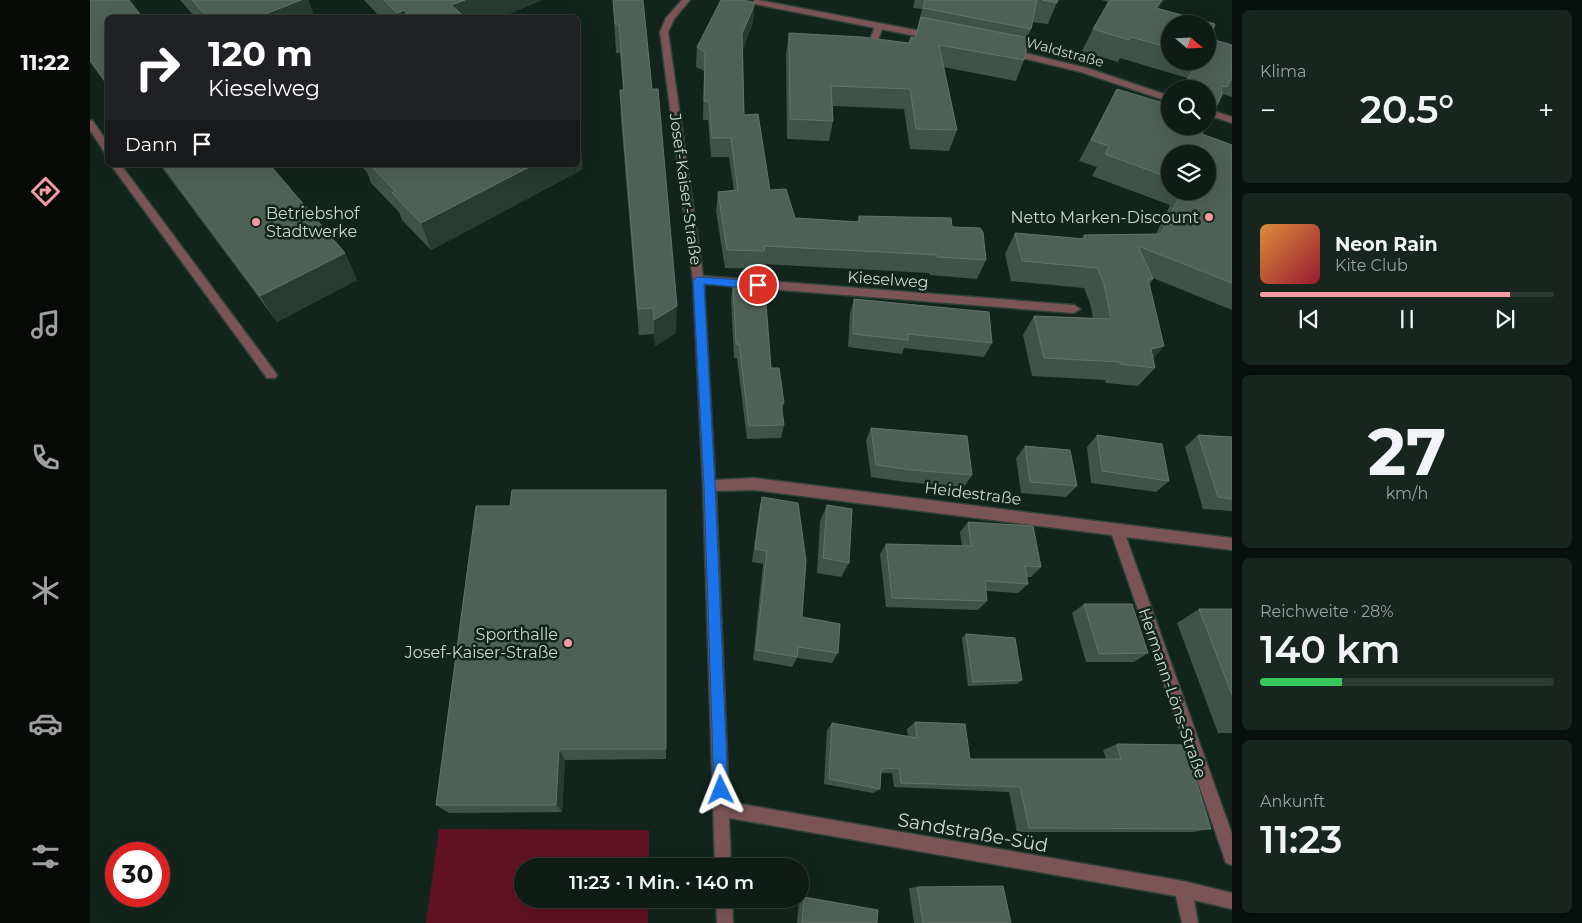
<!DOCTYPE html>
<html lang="de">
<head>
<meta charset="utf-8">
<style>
	:root { --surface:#0e1c15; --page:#17251e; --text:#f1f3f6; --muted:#9ba1a0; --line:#2e3a34; --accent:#f49aa4 }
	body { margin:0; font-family:Montserrat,sans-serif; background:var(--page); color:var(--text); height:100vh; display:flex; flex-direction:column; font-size:19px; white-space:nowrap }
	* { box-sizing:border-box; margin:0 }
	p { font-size:16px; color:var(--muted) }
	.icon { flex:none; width:28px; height:28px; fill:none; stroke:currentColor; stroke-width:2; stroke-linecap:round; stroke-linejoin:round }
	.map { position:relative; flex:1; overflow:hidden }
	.details { display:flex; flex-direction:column; gap:10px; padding:10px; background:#080f0c; width:350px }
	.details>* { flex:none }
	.hud { position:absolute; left:15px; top:15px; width:475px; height:152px; border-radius:8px; box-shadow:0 5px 20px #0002,0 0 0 1px var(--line); background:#202124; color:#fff; overflow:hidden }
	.needle { width:32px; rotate:109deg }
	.tools { position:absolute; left:1071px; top:15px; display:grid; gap:10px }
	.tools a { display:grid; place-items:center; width:55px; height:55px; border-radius:50%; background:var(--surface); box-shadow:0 5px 20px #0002,0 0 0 1px var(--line); font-size:25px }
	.speed { position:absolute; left:15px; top:842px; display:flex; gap:10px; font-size:25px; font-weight:700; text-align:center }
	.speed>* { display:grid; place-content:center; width:65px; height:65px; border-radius:50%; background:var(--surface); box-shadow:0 5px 20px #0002,0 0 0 1px var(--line); line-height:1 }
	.speed .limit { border:8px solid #d22; background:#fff; color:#111 }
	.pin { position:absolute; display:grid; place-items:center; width:42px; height:42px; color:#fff; margin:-21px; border:2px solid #fff; border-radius:50%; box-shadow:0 1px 5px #0007 }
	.me { position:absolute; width:55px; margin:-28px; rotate:358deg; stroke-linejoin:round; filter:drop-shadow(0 0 4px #0008) }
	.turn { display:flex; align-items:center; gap:18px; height:105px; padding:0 20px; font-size:22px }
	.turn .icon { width:65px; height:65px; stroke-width:2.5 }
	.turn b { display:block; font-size:35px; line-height:42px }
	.then { display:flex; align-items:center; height:48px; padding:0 20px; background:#0003; gap:10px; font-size:19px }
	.big { font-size:38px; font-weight:600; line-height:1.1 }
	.details .widget { flex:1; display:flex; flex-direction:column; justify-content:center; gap:8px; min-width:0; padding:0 18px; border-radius:8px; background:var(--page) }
	.details .dial { align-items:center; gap:0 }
	.dial b { font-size:65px; line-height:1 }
	.song { display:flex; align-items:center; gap:15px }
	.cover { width:60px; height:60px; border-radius:8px; background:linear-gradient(135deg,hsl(30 70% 55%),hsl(350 70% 35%)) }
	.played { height:5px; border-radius:2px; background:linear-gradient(90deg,var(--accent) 85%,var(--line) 85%) }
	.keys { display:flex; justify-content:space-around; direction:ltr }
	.heat { display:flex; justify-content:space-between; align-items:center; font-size:28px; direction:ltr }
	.charge { height:8px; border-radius:4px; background:linear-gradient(90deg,#34c759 28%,var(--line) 0) }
	.trip { position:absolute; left:424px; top:858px; width:295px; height:50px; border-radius:25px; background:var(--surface); box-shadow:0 5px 20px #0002,0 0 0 1px var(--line); font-weight:600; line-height:50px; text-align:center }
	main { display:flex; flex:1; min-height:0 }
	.menu { display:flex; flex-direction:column; width:90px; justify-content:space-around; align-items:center; background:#060b08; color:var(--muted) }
	.menu .icon { width:35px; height:35px }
	.menu .selected { color:var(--accent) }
	.menu b { font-size:22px; color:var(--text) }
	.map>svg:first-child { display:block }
	.green { fill:#601224 }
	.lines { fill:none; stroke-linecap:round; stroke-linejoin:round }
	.service-casing { stroke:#2f4139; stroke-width:3 }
	.minor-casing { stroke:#2f4139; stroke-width:3 }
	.tertiary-casing { stroke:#2f4139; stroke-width:3 }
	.service { fill:#7b5458; fill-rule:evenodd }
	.minor { fill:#7b5458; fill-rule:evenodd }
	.tertiary { fill:#7b5458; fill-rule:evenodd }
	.wall { fill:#3f5348; fill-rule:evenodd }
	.shaded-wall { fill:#273b30 }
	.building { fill:#4e6157; stroke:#62736a }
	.route { fill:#1a73e8; stroke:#114b97 }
	.poi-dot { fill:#f49aa4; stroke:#12251c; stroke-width:2 }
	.labels { text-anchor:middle; stroke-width:5; stroke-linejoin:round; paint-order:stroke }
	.far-street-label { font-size:14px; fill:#cad6d0; stroke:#12251c }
	.street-label { font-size:16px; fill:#cad6d0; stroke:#12251c }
	.poi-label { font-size:16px; fill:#cad6d0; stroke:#12251c; text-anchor:end }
	.near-street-label { font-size:19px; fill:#cad6d0; stroke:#12251c }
</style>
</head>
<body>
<main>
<nav class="menu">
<b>11:22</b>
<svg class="icon selected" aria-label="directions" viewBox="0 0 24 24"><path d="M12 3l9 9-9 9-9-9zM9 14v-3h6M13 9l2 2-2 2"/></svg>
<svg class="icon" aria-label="music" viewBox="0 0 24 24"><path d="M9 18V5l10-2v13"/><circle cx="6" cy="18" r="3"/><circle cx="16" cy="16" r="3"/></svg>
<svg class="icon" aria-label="phone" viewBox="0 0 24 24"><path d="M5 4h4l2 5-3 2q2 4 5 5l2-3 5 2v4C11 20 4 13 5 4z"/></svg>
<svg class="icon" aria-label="climate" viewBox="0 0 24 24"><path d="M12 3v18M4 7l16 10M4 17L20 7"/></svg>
<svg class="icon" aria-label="car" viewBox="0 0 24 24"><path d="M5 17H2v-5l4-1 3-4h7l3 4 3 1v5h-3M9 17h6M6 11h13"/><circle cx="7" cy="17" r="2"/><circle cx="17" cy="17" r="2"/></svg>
<svg class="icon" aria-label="filters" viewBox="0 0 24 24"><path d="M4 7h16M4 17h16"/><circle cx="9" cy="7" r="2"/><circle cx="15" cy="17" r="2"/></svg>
</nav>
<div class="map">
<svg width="1142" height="923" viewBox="0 0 1142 923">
	<rect width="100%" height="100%" fill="#12251c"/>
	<path class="green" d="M349,829L559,830V866H432V899H558V923H336Z"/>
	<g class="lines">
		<g class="service-casing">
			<path id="service" d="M789,23L793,26L783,54L776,56L775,54L785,26Z
				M0,120L3,121L18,143V154L15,153L0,130Z
				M21,165H31L185,372L187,375L185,378H177Z"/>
		</g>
		<g class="minor-casing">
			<path id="minor" d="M592,0H600L584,19L578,32L613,276L984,305L990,309L984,313L614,284L625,480L664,478L1142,538V550L1036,537L1142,834V865L1136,863L1134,857L1022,535L664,490L626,491L639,802L1093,881L1142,893V909L1104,900L1108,923H1092L1086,896L639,818L641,866H625L613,486L603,280L570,32L576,18Z
				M626,899H642L643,923H627Z"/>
		</g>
		<g class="tertiary-casing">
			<path id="tertiary" d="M651,0H668L841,33L845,36L841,39L655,2Z
				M919,49L997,68L1080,96V102L991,72L916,54L915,52Z
				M1118,109L1142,117V123L1118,115Z"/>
		</g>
		<use href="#service" class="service"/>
		<use href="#minor" class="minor"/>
		<use href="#tertiary" class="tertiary"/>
	</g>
	<path class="wall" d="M0,0L18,18V87L0,62Z
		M90,0H218L225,18H106Z
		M274,0H452L409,18H291Z
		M523,0H553L586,333L565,346L564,334L549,335L531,119L530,90H533L530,53H526Z
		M825,0H968L958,24L942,22L941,29L937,38L934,60L926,81L853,67L867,130L859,151L820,149L814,109L743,106V121L739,141L697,139L696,54L699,33L819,43L825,38L832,9L823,8Z
		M1011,0H1074L1068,8L1118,43L1142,45V97L1118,89H1091L1097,78L1030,58L1028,62L992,51L1003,29L1018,2ZM1080,24L1118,61H1080Z
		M664,3L663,22L653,49L654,115L680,190L705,218L767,222L769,216L862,227L896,260L887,279L840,275L839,273L672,264V269L635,268L626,211L628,192L644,191L639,157H621L618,120H613L614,71L606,67L607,47Z
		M1027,89L1112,134L1142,145V310L1063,278V279L1059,285L1074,346L1063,359L1065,368L1048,386L1016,383L1015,380L942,376L933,335L944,316L1003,318L1000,303L994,288L921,281L915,254L925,233L991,239L994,235L1066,234L1080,205L1002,176L1007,167L989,161ZM1080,154L1118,191H1080Z
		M70,165H180L255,253L267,280L187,322Z
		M270,165H488L493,169L341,250L312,220L309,212L281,183L277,172Z
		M643,284L671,290L681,368L694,403L692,411L694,425L691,438L657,439L647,358H644L641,299Z
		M764,299L902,343L894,357L814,348L812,354L758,347L760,313Z
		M781,428L882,475L874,487L815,482L781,477L776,440Z
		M1007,435L1079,481L1066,492L1001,483L997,447Z
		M1108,435L1142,437V511L1113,509L1095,447Z
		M935,446L987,486L976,497L931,493L926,458Z
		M672,497L712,617L748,653L742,663L707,658L702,667L663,660L673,564L662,562L669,511Z
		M737,505L759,563L751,577L727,573L730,521Z
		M386,506L576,749V759L475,760L472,812L359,813L346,805Z
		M878,522L951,567L941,577H936L938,584L928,593L896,591L897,601L888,610L796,607L790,554L796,544L872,546L870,532Z
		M994,604L1058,653L1044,662H996L982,613Z
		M1109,609H1142V733H1128L1087,623Z
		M876,634L932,680L927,684L878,686L872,638Z
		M825,722L880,759H1016L1013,750L1027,744L1121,829L1103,832H927L919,792L804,787L802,773H791L790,789L783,793L734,784L737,730L742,723L818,737L817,729Z
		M827,887L921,923H824L819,888Z
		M714,897L787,923H707L709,899Z"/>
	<path class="shaded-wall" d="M211,0H218L225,18H165Z
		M375,0H452L409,18H364L361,5Z
		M657,0H664L663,6L656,1Z
		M1072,0H1074L1055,30L1066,8Z
		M665,3L663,22L651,54L652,34Z
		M314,10L316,18H308L307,13Z
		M490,141L493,169L341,250L331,223L443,165H488V142Z
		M255,253L267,280L187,322L170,296Z
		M587,306L586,333L565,346L564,320Z
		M1074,346L1058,365L1061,349Z
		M469,749L475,760L472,812L466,805Z"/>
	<path class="building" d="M0,0H39L53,18H18V85L0,60Z
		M102,0H211L165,18H118Z
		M294,0H375L361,5L376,18H322L314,10L307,13Z
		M523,0H553L562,89H568L587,306L564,320L563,308L548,309L530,90H534L529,24H525Z
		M631,0H657L656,1L665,3L652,34L654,115L668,114L680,190L696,189L705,218L770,222L769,216L861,218L862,227L890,228L893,232L896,260L847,257V255L675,246L674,251L637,250L628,192L648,190L641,138H622L619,101H614L615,52L607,47Z
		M835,0H947L941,29L833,8Z
		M952,0H968L967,3Z
		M1020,0H1072L1066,8L1125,24L1118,44L1121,39L1142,45V77L1137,87L1131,86L1132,95L1118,123V89H1092L1108,61H1118V24H1080V48L1041,37L1039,40L1003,29Z
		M831,17L939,38L934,60L849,45L867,130L826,129L820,89L741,86L743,121L700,119L699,33L772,37L819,43L821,37L825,38Z
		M1027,89L1080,105V126H1116L1112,134L1142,145V283L1048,246L1063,279H1058L1074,346L1061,349L1065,368L1030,364V362L954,358L944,316L1021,319L1014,284L1007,268L932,261L925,233L996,239L994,235L1071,234L1092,191H1118V154H1080V178L1015,154L1019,146L1001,140Z
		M73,165H180L255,253L170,296Z
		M280,165H443L331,223L302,193L305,191Z
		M643,284L671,288V290H675L681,368H689L694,403H691L694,425L659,426L649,344H646Z
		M764,299L899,312L902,343L818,334V340L763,334Z
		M781,428L877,436L882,475L821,470L786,465Z
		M1007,435L1072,444L1079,481L1012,471Z
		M1108,435L1142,437V499L1128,497Z
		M935,446L980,450L987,486L940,482Z
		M422,490H576V749H469L466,805H346L386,506H420Z
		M672,497L708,503L716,560L712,617L750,624L748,653L708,647L707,657L666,650L677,551L665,549Z
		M737,505L762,509L759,563L733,558Z
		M878,522L943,526L951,567L935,566L938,584L895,581L897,601L802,598L796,544L881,546Z
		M994,604H1042L1058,653L1009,654Z
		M1109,609H1142V695Z
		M876,634L925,638L932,680L883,682Z
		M825,722L875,724L880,759H1031L1027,744L1095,745L1121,829L939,828L930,787L811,783L809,768L791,769L790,789L739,779L742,723L827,738Z
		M913,886L921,923H833L827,887Z
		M714,897L788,910L787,923H712Z"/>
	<path class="route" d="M608,277L668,281L673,285L668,289L614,284L625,486L638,790L636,795L631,797L626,795L624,790L614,486L603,280Z"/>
	<g class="poi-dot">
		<circle cx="1119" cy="217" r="5"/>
		<circle cx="166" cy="222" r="5"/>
		<circle cx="478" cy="643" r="5"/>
	</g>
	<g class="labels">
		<g class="far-street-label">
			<text transform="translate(975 52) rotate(15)" y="5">Waldstraße</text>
		</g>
		<g class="street-label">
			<text transform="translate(596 189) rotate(82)" y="6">Josef-Kaiser-Straße</text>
			<text transform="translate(798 279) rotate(4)" y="6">Kieselweg</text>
			<text transform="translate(883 493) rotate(7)" y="6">Heidestraße</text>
			<text transform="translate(1083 693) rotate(71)" y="6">Hermann-Löns-Straße</text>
		</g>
		<g class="poi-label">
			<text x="176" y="219" text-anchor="start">Betriebshof<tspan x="176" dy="18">Stadtwerke</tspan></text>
			<text x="1109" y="223">Netto Marken-Discount</text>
			<text x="468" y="640">Sporthalle<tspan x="468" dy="18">Josef-Kaiser-Straße</tspan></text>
		</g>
		<g class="near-street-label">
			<text transform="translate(883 832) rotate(10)" y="7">Sandstraße-Süd</text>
		</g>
	</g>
</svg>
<div class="tools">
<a><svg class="needle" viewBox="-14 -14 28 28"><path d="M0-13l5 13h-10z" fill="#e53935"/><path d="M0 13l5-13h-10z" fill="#9ba1a0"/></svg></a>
<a><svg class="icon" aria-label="search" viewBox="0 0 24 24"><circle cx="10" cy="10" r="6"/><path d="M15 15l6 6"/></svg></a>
<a><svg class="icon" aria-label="layers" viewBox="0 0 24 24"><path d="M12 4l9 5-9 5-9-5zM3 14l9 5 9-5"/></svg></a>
</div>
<div class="speed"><div class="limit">30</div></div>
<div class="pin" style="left:668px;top:285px;background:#d93025"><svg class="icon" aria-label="arrive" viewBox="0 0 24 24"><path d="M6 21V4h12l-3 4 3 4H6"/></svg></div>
<svg class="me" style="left:631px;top:790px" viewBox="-20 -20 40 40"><path d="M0-17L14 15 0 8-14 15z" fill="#1a73e8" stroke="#fff" stroke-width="4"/></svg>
<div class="trip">11:23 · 1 Min. · 140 m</div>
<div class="hud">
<div class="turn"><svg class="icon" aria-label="right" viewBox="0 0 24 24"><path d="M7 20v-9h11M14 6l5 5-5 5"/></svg><div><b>120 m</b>Kieselweg</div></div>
<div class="then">Dann<svg class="icon" aria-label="arrive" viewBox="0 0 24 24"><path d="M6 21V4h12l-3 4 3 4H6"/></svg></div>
</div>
</div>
<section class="details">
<div class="widget"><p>Klima</p>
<div class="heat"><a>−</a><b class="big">20.5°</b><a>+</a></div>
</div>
<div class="widget">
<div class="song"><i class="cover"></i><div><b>Neon Rain</b><p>Kite Club</p></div></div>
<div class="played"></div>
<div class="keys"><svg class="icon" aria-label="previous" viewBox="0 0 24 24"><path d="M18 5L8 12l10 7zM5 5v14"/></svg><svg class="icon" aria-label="pause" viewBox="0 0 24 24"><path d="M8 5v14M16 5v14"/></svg><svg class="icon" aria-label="next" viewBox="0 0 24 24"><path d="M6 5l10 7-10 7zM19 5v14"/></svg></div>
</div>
<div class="widget dial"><b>27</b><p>km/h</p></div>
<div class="widget"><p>Reichweite · 28%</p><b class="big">140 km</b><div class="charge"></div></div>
<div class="widget"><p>Ankunft</p><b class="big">11:23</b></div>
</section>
</main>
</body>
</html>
